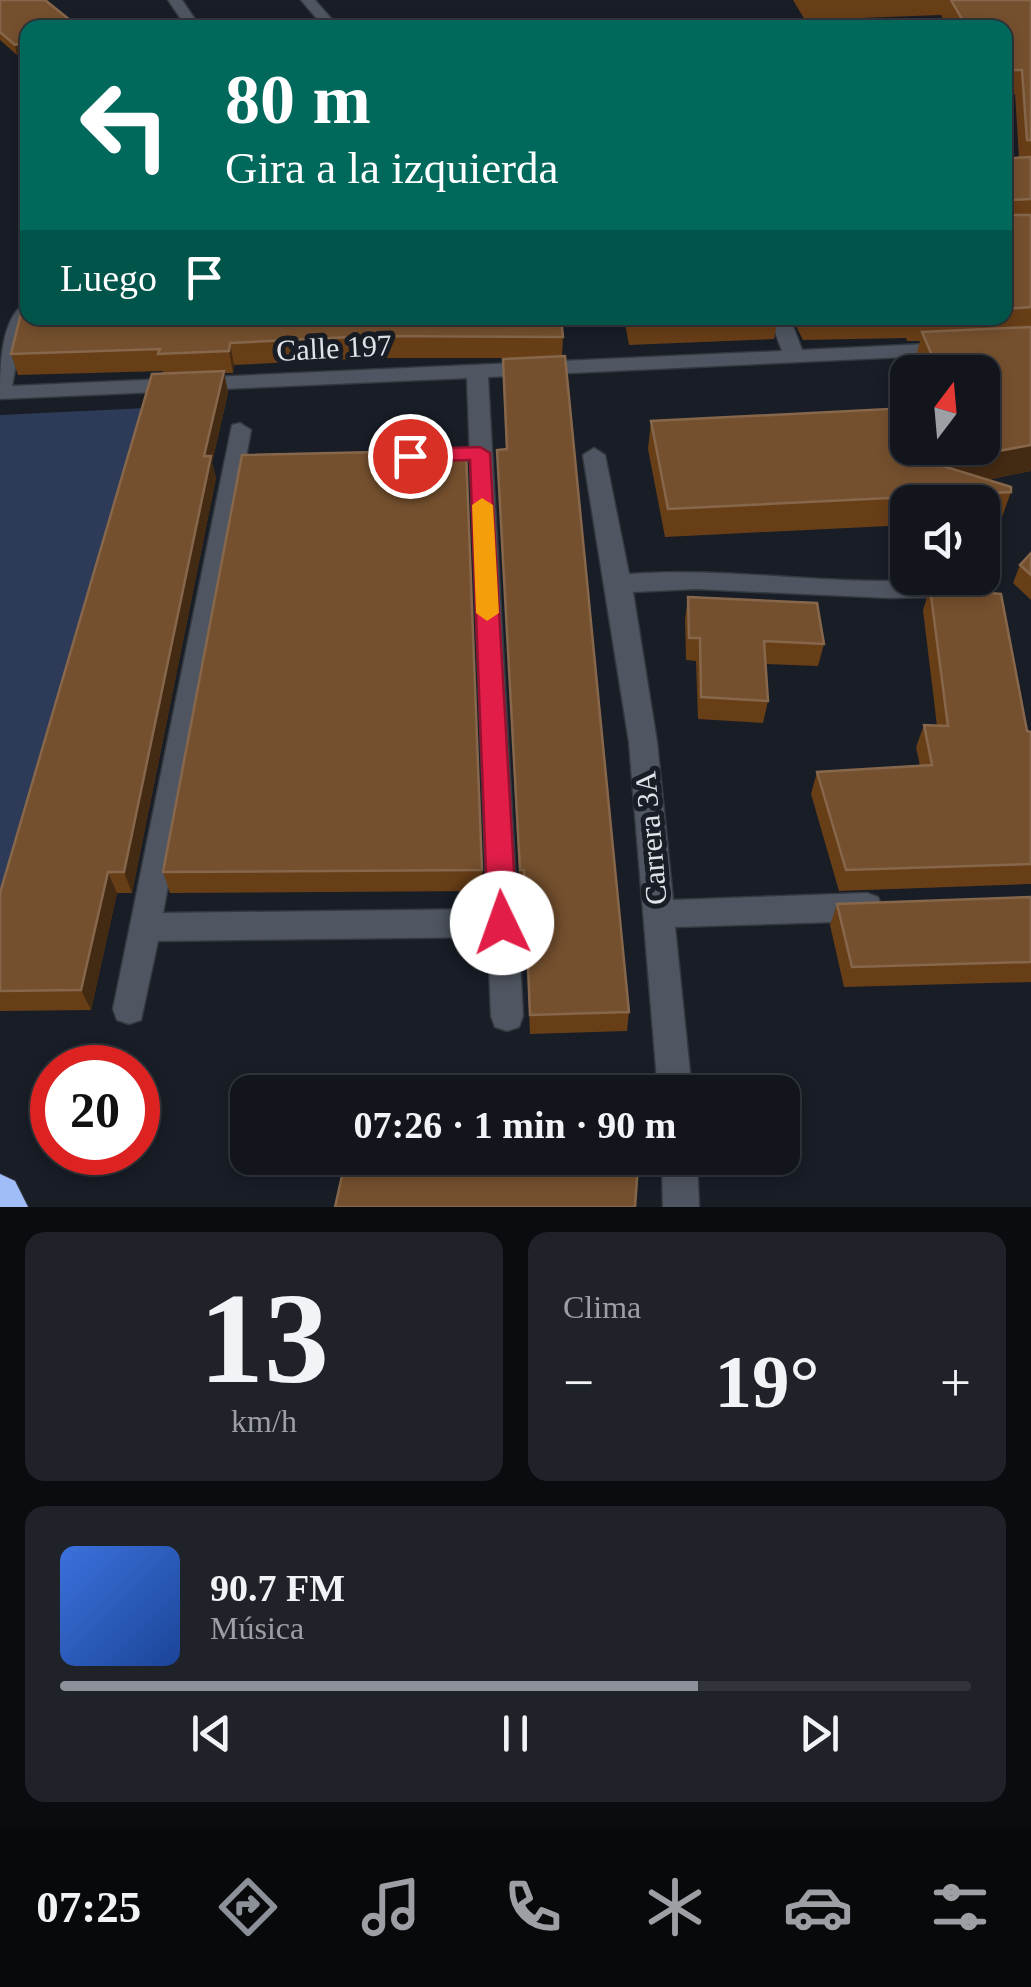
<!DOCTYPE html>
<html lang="es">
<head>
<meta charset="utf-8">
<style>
	:root { --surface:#12161c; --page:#1f2329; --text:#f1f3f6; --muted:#9c9fa3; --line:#31353b; --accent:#8c9099 }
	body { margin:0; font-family:Georgia,serif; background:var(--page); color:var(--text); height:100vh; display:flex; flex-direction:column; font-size:38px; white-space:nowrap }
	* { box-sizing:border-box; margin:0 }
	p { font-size:32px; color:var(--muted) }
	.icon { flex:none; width:55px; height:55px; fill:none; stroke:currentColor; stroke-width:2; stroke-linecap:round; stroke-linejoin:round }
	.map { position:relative; height:1207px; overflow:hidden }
	.sheet { display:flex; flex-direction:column; gap:25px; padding:25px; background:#0a0c0f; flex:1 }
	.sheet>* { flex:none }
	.top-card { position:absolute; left:20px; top:20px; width:992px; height:305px; border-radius:20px; box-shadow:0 5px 15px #0003,0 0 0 2px var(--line); background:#00695c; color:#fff; overflow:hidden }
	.needle { width:65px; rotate:16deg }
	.controls { position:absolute; left:890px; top:355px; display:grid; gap:20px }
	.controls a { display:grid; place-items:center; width:110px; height:110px; border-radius:20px; background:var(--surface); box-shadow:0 5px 15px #0003,0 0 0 2px var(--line); font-size:50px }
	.speed { position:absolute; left:30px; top:1045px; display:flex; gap:20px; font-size:50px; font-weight:700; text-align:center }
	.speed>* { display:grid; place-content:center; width:130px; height:130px; border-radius:50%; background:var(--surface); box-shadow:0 5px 15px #0003,0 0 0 2px var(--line); line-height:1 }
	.speed .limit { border:15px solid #d22; background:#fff; color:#111 }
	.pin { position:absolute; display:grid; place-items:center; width:85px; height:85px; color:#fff; margin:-42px; border:5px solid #fff; border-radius:50%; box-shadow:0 2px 10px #0007 }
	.me { position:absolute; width:110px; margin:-55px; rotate:357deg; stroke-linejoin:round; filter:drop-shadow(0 0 8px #0008) }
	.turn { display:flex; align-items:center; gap:35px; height:210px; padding:0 40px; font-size:45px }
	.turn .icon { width:130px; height:130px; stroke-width:2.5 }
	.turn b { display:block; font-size:70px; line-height:85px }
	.then { display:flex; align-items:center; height:95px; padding:0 40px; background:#0003; gap:20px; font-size:38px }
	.big { font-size:75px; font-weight:600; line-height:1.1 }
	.sheet .card { flex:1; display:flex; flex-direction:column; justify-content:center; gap:15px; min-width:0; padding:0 35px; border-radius:20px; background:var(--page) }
	.sheet .dial { align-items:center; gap:0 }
	.dial b { font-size:130px; line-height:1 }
	.song { display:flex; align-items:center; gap:30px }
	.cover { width:120px; height:120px; border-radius:15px; background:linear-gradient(135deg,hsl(220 70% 55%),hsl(220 70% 35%)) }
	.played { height:10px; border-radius:5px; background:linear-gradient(90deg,var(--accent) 70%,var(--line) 70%) }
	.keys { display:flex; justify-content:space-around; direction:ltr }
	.heat { display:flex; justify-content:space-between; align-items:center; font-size:55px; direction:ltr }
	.sheet .tiles { flex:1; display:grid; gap:25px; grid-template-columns:1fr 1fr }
	.card:last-child { grid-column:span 2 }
	.trip { position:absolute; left:230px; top:1075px; width:570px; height:100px; border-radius:20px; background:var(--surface); box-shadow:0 5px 15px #0003,0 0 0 2px var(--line); font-weight:600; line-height:100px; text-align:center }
	.menu { display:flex; height:160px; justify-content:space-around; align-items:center; background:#07090b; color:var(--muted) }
	.menu .icon { width:70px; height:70px }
	.menu .current { color:var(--accent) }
	.menu b { font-size:45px; color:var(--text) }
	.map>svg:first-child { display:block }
	.green { fill:#2d3a58 }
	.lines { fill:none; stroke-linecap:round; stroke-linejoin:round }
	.minor-casing { stroke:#34383f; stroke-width:3 }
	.highway-casing { stroke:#34383f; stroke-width:2 }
	.minor { fill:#505661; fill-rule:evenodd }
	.highway { fill:#a1bdf7; fill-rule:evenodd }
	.wall { fill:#683e17 }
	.shaded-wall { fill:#432a13 }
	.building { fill:#75502e; stroke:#86674b; stroke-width:2.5 }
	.route { fill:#e11d48; stroke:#92132f; stroke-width:2.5 }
	.slow { fill:#f59e0b }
	.labels { text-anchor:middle; stroke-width:10; stroke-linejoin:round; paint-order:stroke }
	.street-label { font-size:30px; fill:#e0e4ea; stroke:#181d26 }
</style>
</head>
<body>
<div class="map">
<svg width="1031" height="1207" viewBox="0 0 1031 1207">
	<rect width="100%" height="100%" fill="#181d26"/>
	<path class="green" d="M146,408L0,911V415Z"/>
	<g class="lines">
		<g class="minor-casing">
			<path id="minor" d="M168,0H182L201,28H187Z
				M301,0H315L336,24L334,27H324Z
				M28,301L30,318L23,327L12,386L782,351L770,318H790L802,350L947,343L957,349L947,355L488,377L523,1016L519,1027L507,1031L495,1027L491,1016L488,937L158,941L141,1020L129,1024L117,1020L113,1009L232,425L240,423L251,430L163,913L487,909L467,378L0,399C0,368 0,316 28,301Z
				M594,448L605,455L629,574C717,567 804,582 891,581C907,580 932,573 941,588L929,597L890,598L696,589L633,592L657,742L673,900L867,893L878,897L882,907L878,917L867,921L675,927L692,1092H658L629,742L583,455Z
				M662,1158H697L699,1207H663Z"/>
		</g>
		<g class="highway-casing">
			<path id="highway" d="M0,1174L15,1181L28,1207H0Z"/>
		</g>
		<use href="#minor" class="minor"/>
		<use href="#highway" class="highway"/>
	</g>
	<path class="wall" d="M0,0L28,28V52L17,55L0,40Z
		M793,0H1031V471L986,480L1011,492L1001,520L982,521V502H908V525L665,537L648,449L651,421L982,448V372H920L915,360L920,341H907L906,338L803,340L792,318H1005V153L1013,158H1019L1015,94H1005V28H948L941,15L805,20Z
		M28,301L563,337L562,356L629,1012L627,1031L530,1034L524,891H520L497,450L506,449L503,381L524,358H374L234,365L233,373H224L228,393L212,463L216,478L132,893H117L91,1010L0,1011V893L163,374V371L18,375L11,354Z
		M624,318H778L774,339L629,345Z
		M466,450L483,891L170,893L163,872Z
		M1031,553V600L1013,583L1020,565Z
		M930,588L1027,731L1031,732V884L839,891L811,794L817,772L920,766L916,747L924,725L937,726L923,610Z
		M688,597L824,644L818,666L765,664L768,701L763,723L698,719L696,661L686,660L685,619Z
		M1031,897V982L844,987L830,925L837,904Z"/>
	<path class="shaded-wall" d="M28,42V52L17,55L15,45Z
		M230,343L234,365L233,373L229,351Z
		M224,371L228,393L212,463L216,478L132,893L124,872L204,456Z
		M1031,445V471L925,491L933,463Z
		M108,872L117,893L91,1010L81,990Z"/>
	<path class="building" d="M0,0H45L80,28H28V42L15,45L0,32Z
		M951,0H1031V140H1027L1022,70H1005V28H967Z
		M1005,153H1009L1013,158L1031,157V199L1010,200V215H1031V307L1005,309Z
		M24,301H28V318H561L563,337L372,336L230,343L229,351L158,354L160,349L11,354Z
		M1031,327V445L933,463L1011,487V492L668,509L651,421L908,408V448H982V372H939L922,332Z
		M565,356L629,1012L530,1015L524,870H520L497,450L507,449L503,359Z
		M224,371L204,456H211L124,872H108L81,990L0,991V893L152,374Z
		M466,450L482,870L163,872L242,455Z
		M1031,553V575L1020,565Z
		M930,588L1001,594L1027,731L1031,732V864L846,870L817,772L932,765L924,725L948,726Z
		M688,597L817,603L824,644L764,641L768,701L701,697L700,638H689Z
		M1031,897V962L852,967L837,904Z
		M346,1158H588L638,1165L635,1207H335Z"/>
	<path class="route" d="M480,447L490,453L517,923L512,932L502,936L493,932L488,923L470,460L410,462L400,456L410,449Z"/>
	<path class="slow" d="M482,498L493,505L499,613L487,621L476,613L472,505Z"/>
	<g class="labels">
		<g class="street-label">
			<text transform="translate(334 348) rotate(-3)" y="10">Calle 197</text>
			<text transform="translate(651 838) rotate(-95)" y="10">Carrera 3A</text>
		</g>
	</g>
</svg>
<div class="controls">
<a><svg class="needle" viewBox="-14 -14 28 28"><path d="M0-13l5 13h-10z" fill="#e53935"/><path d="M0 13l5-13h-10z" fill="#9c9fa3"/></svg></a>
<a><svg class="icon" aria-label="sound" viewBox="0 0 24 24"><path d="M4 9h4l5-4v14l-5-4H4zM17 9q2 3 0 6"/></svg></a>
</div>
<div class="speed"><div class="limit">20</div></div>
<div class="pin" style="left:410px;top:456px;background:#d93025"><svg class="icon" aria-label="arrive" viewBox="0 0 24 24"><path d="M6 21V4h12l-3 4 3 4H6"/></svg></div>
<svg class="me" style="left:502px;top:923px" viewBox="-20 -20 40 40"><circle r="19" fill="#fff"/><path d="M0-13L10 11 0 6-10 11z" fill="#e11d48"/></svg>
<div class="trip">07:26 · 1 min · 90 m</div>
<div class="top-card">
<div class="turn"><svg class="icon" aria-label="left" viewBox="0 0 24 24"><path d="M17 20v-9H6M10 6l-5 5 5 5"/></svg><div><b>80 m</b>Gira a la izquierda</div></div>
<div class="then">Luego<svg class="icon" aria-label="arrive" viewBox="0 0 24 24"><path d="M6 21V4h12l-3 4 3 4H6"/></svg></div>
</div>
</div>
<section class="sheet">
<div class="tiles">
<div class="card dial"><b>13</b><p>km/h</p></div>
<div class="card"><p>Clima</p>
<div class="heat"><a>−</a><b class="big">19°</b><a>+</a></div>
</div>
<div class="card">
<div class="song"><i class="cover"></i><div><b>90.7 FM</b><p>Música</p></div></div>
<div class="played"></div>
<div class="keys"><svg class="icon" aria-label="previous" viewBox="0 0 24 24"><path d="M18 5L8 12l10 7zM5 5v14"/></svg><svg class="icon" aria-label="pause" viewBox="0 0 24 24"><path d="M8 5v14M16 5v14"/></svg><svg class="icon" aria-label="next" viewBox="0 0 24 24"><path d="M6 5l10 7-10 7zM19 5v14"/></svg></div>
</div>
</div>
</section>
<nav class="menu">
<b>07:25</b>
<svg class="icon current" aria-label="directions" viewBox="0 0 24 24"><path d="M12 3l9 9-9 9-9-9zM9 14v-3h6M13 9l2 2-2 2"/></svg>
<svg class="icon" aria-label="music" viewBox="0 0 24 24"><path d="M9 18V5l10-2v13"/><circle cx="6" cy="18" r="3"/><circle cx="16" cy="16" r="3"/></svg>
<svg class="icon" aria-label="phone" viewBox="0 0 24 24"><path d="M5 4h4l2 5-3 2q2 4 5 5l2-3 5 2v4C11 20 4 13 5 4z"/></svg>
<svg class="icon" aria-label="climate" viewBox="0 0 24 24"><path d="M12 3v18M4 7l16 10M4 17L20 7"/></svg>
<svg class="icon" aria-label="car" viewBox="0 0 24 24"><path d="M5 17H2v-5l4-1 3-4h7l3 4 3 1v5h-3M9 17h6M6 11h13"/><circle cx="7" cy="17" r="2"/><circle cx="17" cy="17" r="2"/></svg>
<svg class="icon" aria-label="filters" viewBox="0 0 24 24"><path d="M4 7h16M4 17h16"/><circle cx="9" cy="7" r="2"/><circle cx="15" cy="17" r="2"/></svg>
</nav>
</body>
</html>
